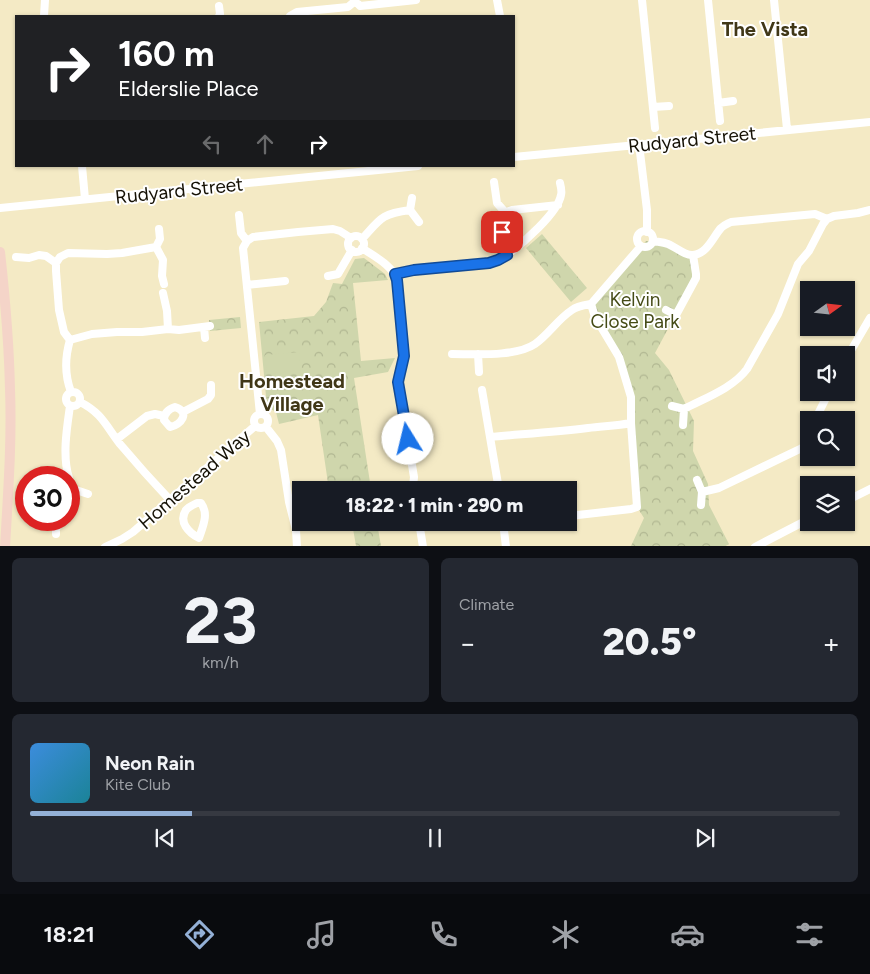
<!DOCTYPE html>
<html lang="en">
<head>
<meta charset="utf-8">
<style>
	:root { --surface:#171b24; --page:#242831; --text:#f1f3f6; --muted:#9ea1a6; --line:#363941; --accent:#93b0d6 }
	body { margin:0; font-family:Figtree,sans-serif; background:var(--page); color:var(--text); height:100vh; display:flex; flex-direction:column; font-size:19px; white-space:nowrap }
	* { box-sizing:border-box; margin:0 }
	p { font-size:16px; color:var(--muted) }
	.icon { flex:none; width:28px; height:28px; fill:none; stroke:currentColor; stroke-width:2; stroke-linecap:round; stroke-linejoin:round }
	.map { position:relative; height:546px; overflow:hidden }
	.drawer { display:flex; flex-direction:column; gap:12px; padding:12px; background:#0d0f14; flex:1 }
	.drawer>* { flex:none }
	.top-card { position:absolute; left:15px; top:15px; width:500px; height:152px; border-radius:0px; box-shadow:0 1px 4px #0004; background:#202124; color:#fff; overflow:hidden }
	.needle { width:32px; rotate:75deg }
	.fabs { position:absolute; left:800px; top:281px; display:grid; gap:10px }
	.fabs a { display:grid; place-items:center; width:55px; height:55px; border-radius:0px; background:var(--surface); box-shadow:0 1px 4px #0004; font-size:25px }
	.speed { position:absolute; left:15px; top:466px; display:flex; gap:10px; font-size:25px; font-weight:700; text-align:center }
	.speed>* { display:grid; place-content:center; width:65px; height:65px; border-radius:50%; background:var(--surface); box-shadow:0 1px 4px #0004; line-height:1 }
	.speed .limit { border:8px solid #d22; background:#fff; color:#111 }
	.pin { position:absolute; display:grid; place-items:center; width:42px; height:42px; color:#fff; margin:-21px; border-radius:10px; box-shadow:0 2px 8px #0006 }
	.me { position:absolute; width:55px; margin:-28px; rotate:351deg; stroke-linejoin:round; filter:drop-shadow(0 0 4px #0008) }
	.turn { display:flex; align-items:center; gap:18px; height:105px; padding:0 20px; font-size:22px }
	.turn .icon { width:65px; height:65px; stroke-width:2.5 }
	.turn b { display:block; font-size:35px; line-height:42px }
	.lanes { display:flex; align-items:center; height:48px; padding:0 20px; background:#0003; justify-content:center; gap:25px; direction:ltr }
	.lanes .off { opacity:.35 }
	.big { font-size:38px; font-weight:800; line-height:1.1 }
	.drawer .card { flex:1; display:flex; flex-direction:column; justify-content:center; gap:8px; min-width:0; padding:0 18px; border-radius:8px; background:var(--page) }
	.drawer .dial { align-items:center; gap:0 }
	.dial b { font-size:65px; line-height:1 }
	.song { display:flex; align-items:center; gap:15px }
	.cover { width:60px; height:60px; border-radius:8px; background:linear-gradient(135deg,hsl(210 70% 55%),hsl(190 70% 35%)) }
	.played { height:5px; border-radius:2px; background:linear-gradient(90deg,var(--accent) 20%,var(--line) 20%) }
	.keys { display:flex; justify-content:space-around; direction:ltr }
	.heat { display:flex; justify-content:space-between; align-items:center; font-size:28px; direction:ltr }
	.drawer .tiles { flex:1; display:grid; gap:12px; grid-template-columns:1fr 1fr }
	.card:last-child { grid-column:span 2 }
	.trip { position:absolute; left:292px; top:481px; width:285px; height:50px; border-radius:0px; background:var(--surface); box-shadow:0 1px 4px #0004; font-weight:800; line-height:50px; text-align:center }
	.tabs { display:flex; height:80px; justify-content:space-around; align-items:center; background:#090b0e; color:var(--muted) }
	.tabs .icon { width:35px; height:35px }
	.tabs .selected { color:var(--accent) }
	.tabs b { font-size:22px; color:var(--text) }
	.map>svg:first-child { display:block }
	.park { fill:url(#park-crowns) }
	.pitch { fill:#cfd6ac }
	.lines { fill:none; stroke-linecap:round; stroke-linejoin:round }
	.minor { stroke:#fff; stroke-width:8 }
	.major { stroke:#f4d4c8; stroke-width:10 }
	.route-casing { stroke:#114b97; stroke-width:12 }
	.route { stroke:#1a73e8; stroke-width:9 }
	.labels { text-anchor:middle; stroke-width:4; stroke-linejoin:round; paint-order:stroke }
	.street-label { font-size:19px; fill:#151105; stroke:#fff }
	.park-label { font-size:19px; fill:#454b16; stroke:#fff }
	.neighbourhood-label { font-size:20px; font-weight:bold; fill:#403717; stroke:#fff }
</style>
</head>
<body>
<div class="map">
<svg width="870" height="547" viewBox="0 0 870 547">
	<defs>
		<pattern id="park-crowns" width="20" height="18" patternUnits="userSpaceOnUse" patternTransform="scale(1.25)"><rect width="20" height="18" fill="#cfd6ac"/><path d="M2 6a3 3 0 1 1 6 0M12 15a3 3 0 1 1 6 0" fill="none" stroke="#b1b792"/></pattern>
	</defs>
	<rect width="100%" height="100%" fill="#f4eac5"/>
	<path class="park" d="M542,234L587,288L571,302L526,248Z
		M646,241H653L693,255L696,274L674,324L669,327L655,353L669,370L694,421L693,451L708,484L709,505L729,544L724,547L631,546L644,518L637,507L631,397L619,357L591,304Z
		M364,258L385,274L388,280L353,283L361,361L395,358L388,372L354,378L371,489L363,490H329L318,415L279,424L276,412L267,407L259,322L314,316L326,302L333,283L342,284L355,259Z
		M240,317L241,328L210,331L209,320Z
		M352,523H377L381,546H356Z"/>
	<path class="pitch" d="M299,352L301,370L267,374L265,355Z"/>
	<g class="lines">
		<path class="minor" d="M497,0L500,16
			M642,0L655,128
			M708,0L720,121
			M774,0L787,129
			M44,16L45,0
			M219,16L220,14L219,6
			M290,16L297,12L348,7L354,2L358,4L360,6L416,0
			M718,103L733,101
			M653,107L669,106
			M639,144L647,210V232
			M514,157L870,122
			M82,166L85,199
			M494,182L497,203L505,212
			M412,198L410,210L419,222
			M0,208L418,166
			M239,215L241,233L247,241
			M159,229L160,239L156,247L163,260L162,276L164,284
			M637 239a8 8 0 1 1 16 0a8 8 0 1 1-16 0Z
			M348 244a8 8 0 1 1 16 0a8 8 0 1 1-16 0Z
			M362,239C381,218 381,214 410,210
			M653,241C658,242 663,242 668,244C676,247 685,256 693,255C707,254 713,237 721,228C724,225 727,224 731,222L815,214L827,219
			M362,248C375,257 392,265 397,280L404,356L398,382L414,477L413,486L411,490
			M507,255C503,246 497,222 504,214C506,212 509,211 512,210L558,205
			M16,257L29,258L39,255L46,256L56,263
			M395,274L414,270L489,263C495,261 502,258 507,255C522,244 558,213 561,195C562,192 561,187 560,183
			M328,276L338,274L352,250
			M247,285L285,281
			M163,293L167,311L168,329
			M591,304L641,246
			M666,310L676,315
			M674,324L676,315L696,278V274L693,255
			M204,327L205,338
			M70,340L92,334L117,332H142L168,329L179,330L210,326
			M452,354C475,354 516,357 535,344C549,334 558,319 572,310C577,306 585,305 591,304
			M478,354L479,372
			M846,359L870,318
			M482,390L499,490
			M66 399a7 7 0 1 1 14 0a7 7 0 1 1-14 0Z
			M71,392C65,376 65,357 70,340L64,332L59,310L56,271V263L60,257L68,253L107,254L122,253L156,247
			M80,402C102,413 106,426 120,444C136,463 153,482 170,500
			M672,406L684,409L683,425
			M175,407C191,412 181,425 170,427L164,420C164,413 169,409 175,407Z
			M684,409C705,398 733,388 747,369L778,314L798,264L809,251L823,224L827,219L834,216L858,213L870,210
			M183,412L208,399L211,395V385
			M254 421a7 7 0 1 1 14 0a7 7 0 1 1-14 0Z
			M260,414L243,248L247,241L253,237L298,232L333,229L340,231L351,238
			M815,420L829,392
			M266,427L277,441L281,450L289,502L296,530L297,547
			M490,437C523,434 555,432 588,428C602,426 616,426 631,423
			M117,439L147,416L155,414L164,416
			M69,478C62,456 67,427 70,406
			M697,480L702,492L701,505
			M702,492L719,488L802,448L806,443L809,435
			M69,496L73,489L88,494
			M846,501L870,489
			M197,503H201C209,514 203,526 199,538C189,533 178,522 186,510C188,507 193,505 197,503Z
			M569,516L631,509L637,507L631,423V397L619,357L595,317L591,304
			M419,522L423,547
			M503,522L506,547
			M504,525L527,522
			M56,534V529L61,520
			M105,547L122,539L133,532L255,426
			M755,547L809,519"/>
		<path class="major" d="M0,252C5,297 9,343 10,389C12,442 8,494 5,547"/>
	</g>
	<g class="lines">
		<g class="route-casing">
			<path id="route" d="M408,439L398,382L404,356L397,280L395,274L414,270L489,263L498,260L507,255L503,245L502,232"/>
		</g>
		<use href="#route" class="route"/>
	</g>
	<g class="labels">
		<g class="street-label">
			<text transform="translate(692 139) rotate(-6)" y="7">Rudyard Street</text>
			<text transform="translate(179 190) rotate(-6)" y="7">Rudyard Street</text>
			<text transform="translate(194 479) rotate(-41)" y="7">Homestead Way</text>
		</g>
		<g class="park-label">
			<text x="635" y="306">Kelvin<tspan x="635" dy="22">Close Park</tspan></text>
		</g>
		<g class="neighbourhood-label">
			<text x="765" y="36">The Vista</text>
			<text x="292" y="388">Homestead<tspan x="292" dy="23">Village</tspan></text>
		</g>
	</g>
</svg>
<div class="fabs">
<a><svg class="needle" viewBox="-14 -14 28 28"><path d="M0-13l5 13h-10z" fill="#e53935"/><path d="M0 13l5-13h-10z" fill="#9ea1a6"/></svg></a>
<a><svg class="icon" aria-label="sound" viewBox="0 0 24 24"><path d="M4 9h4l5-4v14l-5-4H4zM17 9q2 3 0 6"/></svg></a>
<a><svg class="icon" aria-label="search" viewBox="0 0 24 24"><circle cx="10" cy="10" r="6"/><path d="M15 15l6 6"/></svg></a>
<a><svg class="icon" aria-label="layers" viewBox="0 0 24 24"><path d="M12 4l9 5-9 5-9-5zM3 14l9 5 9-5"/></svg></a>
</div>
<div class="speed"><div class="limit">30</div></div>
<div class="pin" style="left:502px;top:232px;background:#d93025"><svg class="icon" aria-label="arrive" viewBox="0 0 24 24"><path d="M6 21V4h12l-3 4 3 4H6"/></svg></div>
<svg class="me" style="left:408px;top:439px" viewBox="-20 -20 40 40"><circle r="19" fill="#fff"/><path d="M0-13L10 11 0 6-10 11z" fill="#1a73e8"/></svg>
<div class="trip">18:22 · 1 min · 290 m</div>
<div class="top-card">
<div class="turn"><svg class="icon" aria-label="right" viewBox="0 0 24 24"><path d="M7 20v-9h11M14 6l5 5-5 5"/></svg><div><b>160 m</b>Elderslie Place</div></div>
<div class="lanes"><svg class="icon off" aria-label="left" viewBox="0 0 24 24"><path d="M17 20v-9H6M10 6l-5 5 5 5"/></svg><svg class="icon off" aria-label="ahead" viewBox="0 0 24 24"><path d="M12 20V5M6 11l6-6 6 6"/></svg><svg class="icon" aria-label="right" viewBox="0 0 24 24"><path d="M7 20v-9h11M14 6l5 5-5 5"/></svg></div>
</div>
</div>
<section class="drawer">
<div class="tiles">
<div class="card dial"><b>23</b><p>km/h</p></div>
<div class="card"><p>Climate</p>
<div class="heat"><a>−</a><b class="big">20.5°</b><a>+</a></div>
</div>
<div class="card">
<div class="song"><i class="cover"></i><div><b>Neon Rain</b><p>Kite Club</p></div></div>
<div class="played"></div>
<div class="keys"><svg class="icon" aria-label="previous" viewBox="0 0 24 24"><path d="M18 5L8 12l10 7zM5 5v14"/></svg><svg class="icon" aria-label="pause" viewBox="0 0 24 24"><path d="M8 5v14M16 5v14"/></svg><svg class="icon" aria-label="next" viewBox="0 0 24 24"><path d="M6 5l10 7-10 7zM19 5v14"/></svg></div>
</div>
</div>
</section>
<nav class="tabs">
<b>18:21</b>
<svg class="icon selected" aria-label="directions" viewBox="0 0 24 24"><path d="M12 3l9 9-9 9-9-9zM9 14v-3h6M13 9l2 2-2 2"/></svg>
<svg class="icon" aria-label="music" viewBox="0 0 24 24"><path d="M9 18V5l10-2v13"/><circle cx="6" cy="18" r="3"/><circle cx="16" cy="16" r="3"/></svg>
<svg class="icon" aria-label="phone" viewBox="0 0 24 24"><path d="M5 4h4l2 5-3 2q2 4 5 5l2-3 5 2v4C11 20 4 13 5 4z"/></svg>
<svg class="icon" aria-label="climate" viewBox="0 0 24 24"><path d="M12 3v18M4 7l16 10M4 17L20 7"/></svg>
<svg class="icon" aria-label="car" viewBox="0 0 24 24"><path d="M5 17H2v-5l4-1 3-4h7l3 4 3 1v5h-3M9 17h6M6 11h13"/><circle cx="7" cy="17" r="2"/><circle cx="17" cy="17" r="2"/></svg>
<svg class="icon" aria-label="filters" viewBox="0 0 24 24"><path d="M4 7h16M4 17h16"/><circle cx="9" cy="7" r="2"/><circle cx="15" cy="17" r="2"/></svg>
</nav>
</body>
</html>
